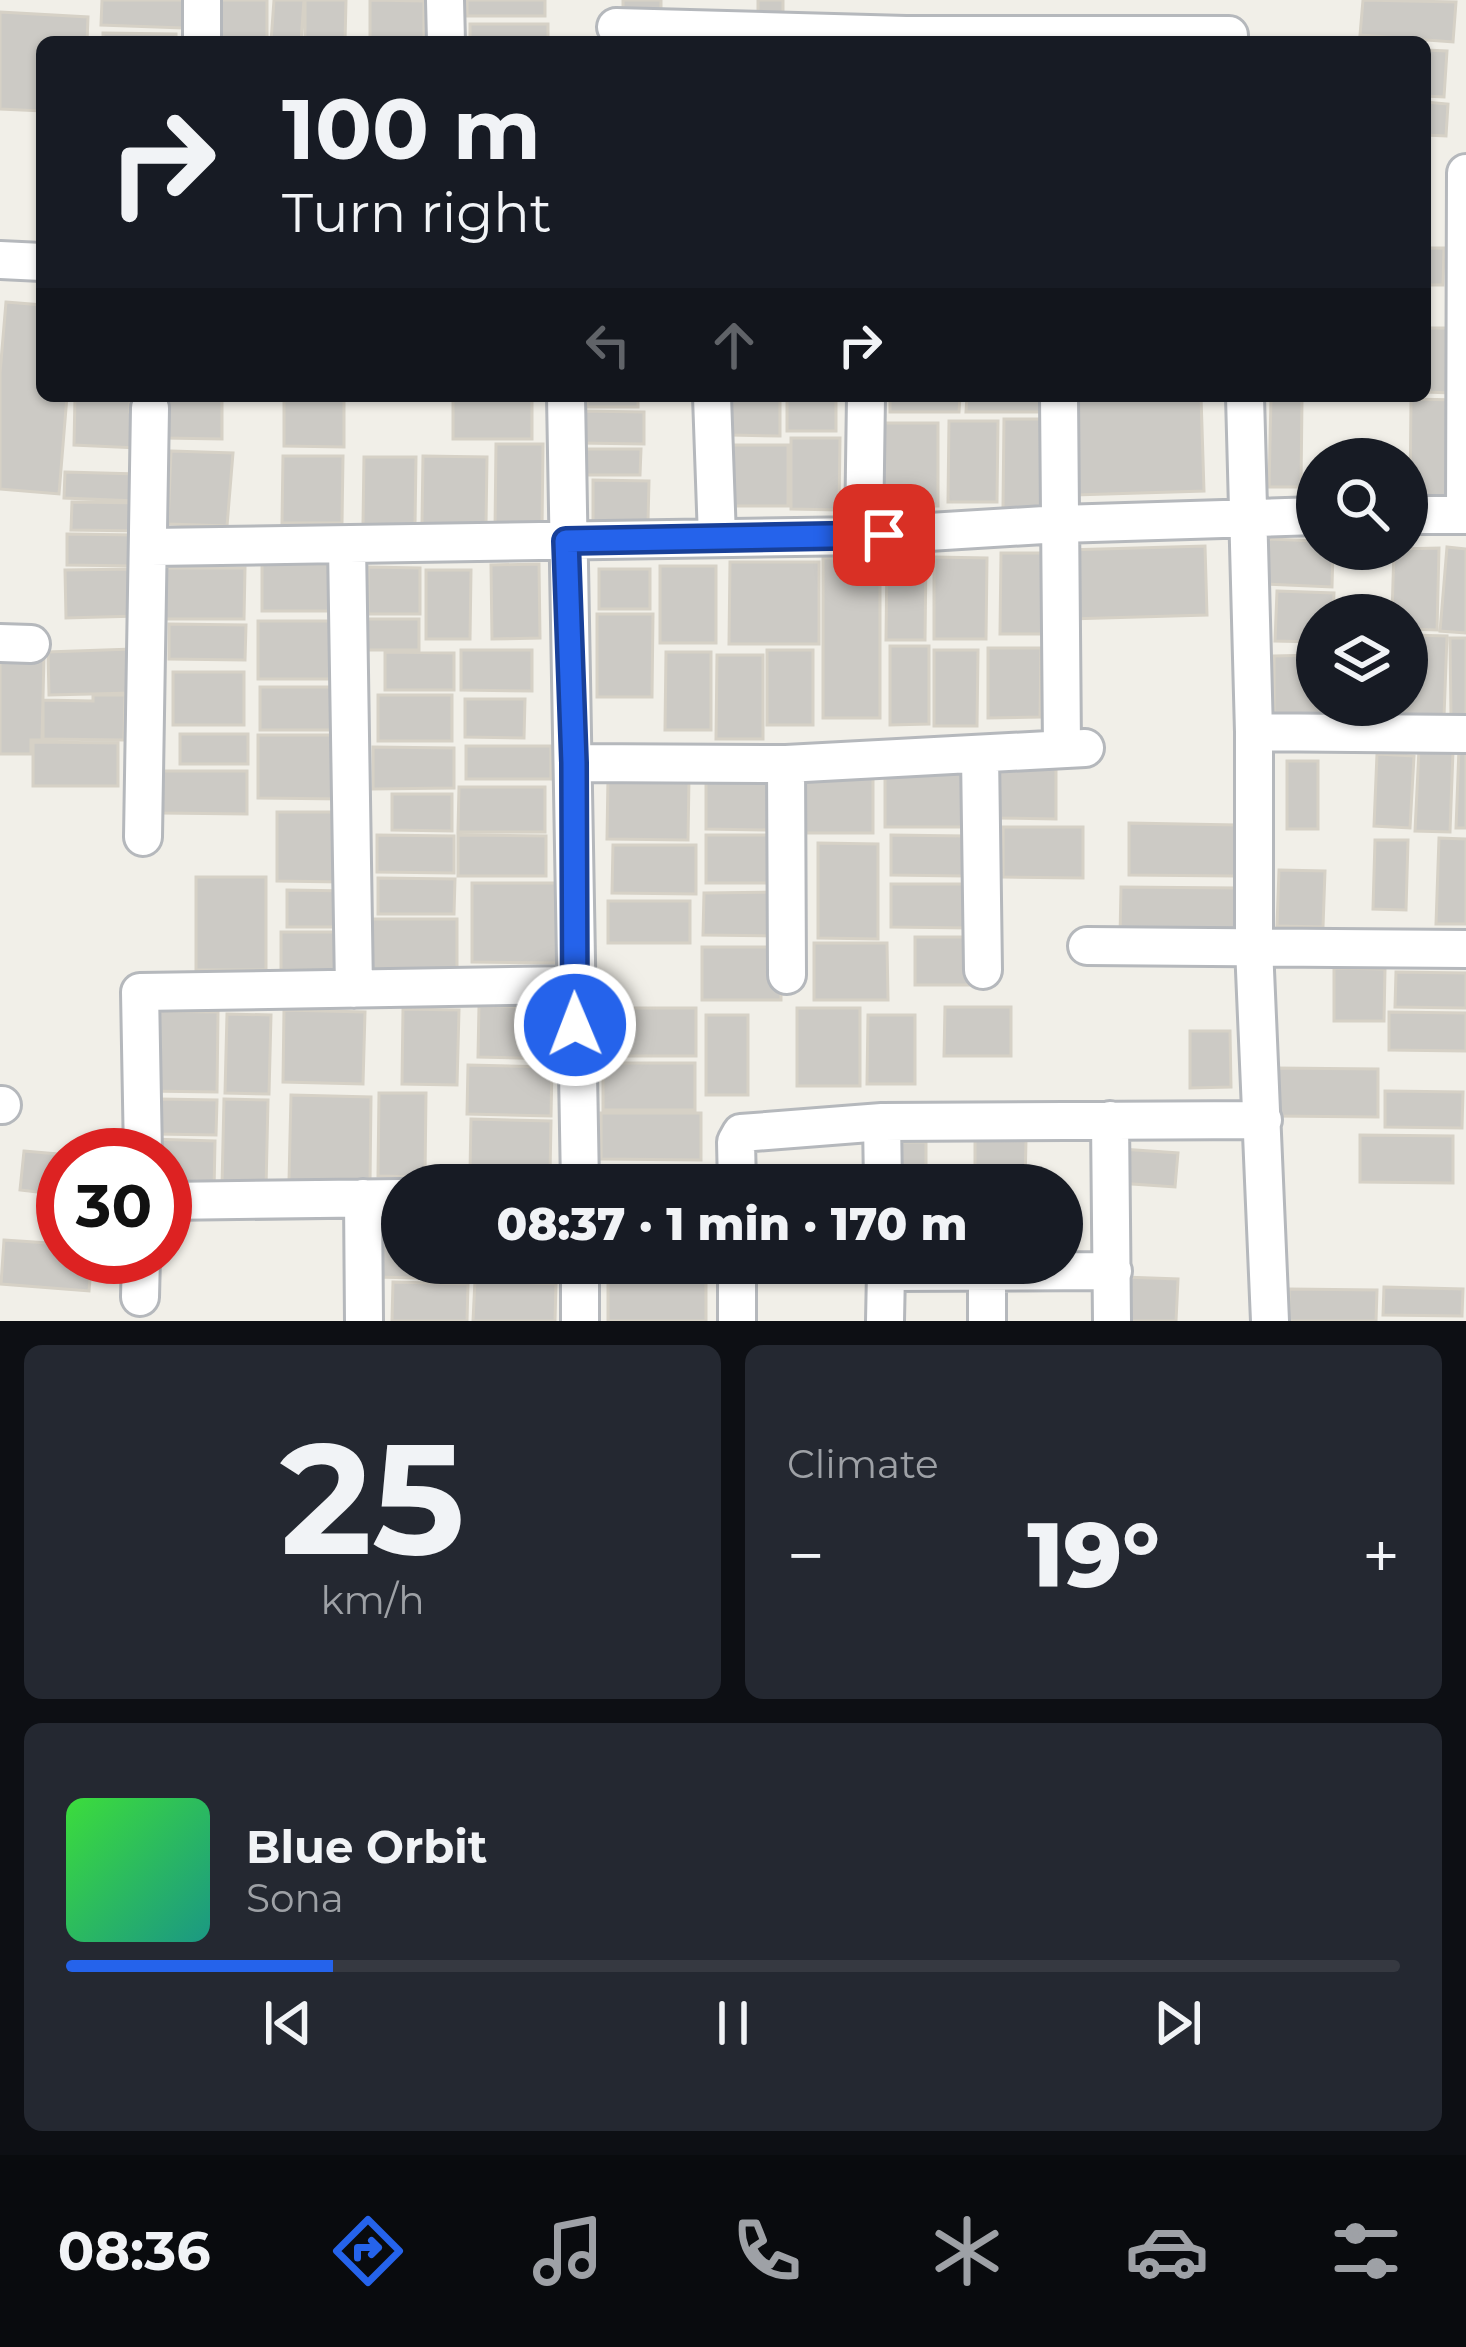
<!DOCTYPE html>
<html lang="en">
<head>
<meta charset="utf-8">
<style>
	:root { --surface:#171b24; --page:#242831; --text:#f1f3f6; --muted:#9ea1a6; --line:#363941; --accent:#2563eb }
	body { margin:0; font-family:Montserrat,sans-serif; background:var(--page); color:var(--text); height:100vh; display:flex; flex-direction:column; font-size:45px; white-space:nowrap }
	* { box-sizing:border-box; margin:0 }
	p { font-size:39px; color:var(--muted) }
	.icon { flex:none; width:66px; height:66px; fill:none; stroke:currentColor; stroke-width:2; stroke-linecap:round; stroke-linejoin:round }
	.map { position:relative; height:1321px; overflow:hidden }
	.drawer { display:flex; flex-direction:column; gap:24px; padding:24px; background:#0d0f14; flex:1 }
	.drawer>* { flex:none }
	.banner { position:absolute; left:36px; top:36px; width:1395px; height:366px; border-radius:18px; box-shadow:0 3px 9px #0004; background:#171b24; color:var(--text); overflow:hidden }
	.tools { position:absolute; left:1296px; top:438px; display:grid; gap:24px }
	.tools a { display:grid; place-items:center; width:132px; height:132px; border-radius:50%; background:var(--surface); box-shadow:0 3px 9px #0004; font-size:60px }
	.speed { position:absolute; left:36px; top:1128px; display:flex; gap:24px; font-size:60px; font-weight:700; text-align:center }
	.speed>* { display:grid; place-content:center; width:156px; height:156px; border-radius:50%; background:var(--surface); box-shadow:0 3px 9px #0004; line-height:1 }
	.speed .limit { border:18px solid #d22; background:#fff; color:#111 }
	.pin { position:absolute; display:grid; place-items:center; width:102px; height:102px; color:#fff; margin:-51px; border-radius:24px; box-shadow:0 6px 18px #0006 }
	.me { position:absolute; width:132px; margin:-66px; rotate:359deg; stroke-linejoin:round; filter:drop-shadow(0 0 9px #0008) }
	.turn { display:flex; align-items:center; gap:42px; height:252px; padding:0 48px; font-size:54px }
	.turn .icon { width:156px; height:156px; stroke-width:2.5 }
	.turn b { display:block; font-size:84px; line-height:102px }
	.lanes { display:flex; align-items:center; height:114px; padding:0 48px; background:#0003; justify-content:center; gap:60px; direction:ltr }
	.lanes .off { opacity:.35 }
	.big { font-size:90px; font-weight:800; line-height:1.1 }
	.drawer .tile { flex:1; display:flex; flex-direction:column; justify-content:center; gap:18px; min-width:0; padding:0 42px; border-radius:18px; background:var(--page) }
	.drawer .dial { align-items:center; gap:0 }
	.dial b { font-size:156px; line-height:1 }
	.song { display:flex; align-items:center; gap:36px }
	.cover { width:144px; height:144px; border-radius:18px; background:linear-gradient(135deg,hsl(120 70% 55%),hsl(170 70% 35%)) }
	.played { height:12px; border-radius:6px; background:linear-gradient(90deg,var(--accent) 20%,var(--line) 20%) }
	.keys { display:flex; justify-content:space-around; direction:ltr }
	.heat { display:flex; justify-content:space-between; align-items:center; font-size:66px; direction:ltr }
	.drawer .tiles { flex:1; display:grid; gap:24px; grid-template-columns:1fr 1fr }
	.tile:last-child { grid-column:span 2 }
	.trip { position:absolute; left:381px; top:1164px; width:702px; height:120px; border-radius:60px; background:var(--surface); box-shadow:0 3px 9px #0004; font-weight:800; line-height:120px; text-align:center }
	.dock { display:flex; height:192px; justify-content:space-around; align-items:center; background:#090b0e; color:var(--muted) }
	.dock .icon { width:84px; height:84px }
	.dock .on { color:var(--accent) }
	.dock b { font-size:54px; color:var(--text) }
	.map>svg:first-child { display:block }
	.building { fill:#cccac5; stroke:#d6d1c6; stroke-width:3 }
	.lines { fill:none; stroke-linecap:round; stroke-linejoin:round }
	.street-casing { stroke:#b5b8bc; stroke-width:42 }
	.street { stroke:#fff; stroke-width:36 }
	.route-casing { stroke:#184099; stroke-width:30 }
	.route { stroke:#2563eb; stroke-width:21 }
</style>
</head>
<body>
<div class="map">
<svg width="1466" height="1321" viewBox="0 0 1466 1321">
	<rect width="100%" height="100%" fill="#f1efe8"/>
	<path class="building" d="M102,0H184L183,28L101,25Z
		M221,0H267V42H220Z
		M274,0H304L301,42H271Z
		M305,0H346L345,42H305Z
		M370,0L424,1V42H370Z
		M467,0H545V16H467Z
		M623,0H661V10L623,9Z
		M758,0H783V15L758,14Z
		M1363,0L1456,2L1453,42L1360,35Z
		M0,12L88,17L87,42H42V111L0,109Z
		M470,24H548V42H470Z
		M103,33L176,34V42H103Z
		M1425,50L1447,51L1444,97L1425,96Z
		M1425,102L1448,104L1446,136L1425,135Z
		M1425,248H1444L1443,285H1425Z
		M6,302L42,305V396H67L59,494L0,489V373Z
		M1425,328H1453L1452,393L1425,392Z
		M75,396L130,398V412H136L137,448L74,445Z
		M164,396H222V439L164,438Z
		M284,396H344V447L284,446Z
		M453,396H532V439H453Z
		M587,396H638V407H587Z
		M730,396H780V436L730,435Z
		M787,396H836V431H787Z
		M890,396H960L959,412H890Z
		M967,396H1043V412H966Z
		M1073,396H1201L1204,491L1075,495Z
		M1271,398L1302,399L1301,487H1269Z
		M1411,399L1459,400L1457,498L1410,497Z
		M579,411L644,412V444L579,443Z
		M1004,419H1053V508H1003Z
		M949,421H998L997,502H948Z
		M883,423H938V506H883Z
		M791,438H840L839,510L791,509Z
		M496,444H543L542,530L495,529Z
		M733,445H788V506H733Z
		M579,449H641L640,475H579Z
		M171,451L233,453L227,526L168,524Z
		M283,456H343L342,523H282Z
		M423,456L487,457L486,524H422Z
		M364,457H416L415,525L363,524Z
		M65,472L138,474L137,501L64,498Z
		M593,480L649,481L648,521H593Z
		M72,502L146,503V531L71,530Z
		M67,534L136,535V566L67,565Z
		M1267,539L1317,541V549H1333L1332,587L1265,584Z
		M1205,546L1207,615L1069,619L1067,550Z
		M1447,547L1466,549V633L1440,631Z
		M1439,548L1437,630L1407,629V615H1392L1394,549Z
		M1001,553H1047V634H1000Z
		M926,554L925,640H886L887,555Z
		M934,557L987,558L986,639H934Z
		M823,558H880V718H823Z
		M730,562H819V644H729Z
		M262,564H334V611H262Z
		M539,564L540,638L492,639L491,565Z
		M660,566H716V643H660Z
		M368,567L420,568V614H368Z
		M163,568H245L244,619H162Z
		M137,569L138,616L66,618L65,570Z
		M599,569H650V609H599Z
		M426,570H471L470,639H426Z
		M1277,591L1334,593L1333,615H1317V642L1275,641Z
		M597,614H653L652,697H597Z
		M353,619H419V650H352Z
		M258,621H332L331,679H258Z
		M169,624L246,625L245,660L169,659Z
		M1407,635L1447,636L1444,717L1379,715V705H1407Z
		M1450,638H1466V716H1451Z
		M890,646H929V724L890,725Z
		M988,648H1041L1040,717L988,718Z
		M132,649V693L49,695L48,652Z
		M461,650H532V691L461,690Z
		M767,650H813V725H767Z
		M934,650H978L977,726H934Z
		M385,652L454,653V690H385Z
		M666,652H711V730H665Z
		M44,655L42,740H31V754H0V656Z
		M717,655H763V739H716Z
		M1317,655V705H1330V720H1274V656Z
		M173,672H244V725H173Z
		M260,687H343L344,730H260Z
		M93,695H125L124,740L43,739V700L93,701Z
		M378,695H452V741H378Z
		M465,699H525L524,738L465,737Z
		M180,734H248V764H180Z
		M258,735H344V799L258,798Z
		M33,742L118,743V786H33Z
		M466,746H551V779H466Z
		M373,747L454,748V788L373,789Z
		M1459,748H1466V828H1456Z
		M1419,749L1453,751L1450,832L1415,831Z
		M1377,754L1414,756L1410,828L1374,826Z
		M1287,761H1318V829H1287Z
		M997,762H1056V819L996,818Z
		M885,766H964V827H885Z
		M161,771H247V814L161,813Z
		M805,772L873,773V833H805Z
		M608,777H689L688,840L607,839Z
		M706,781H770V830L706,829Z
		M459,787H545V832H458Z
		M392,794H452V831L392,830Z
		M277,812H341V882L277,881Z
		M1129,823L1236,825L1235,876L1129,875Z
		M1003,827H1083V878L1003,877Z
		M377,835L454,836V873L377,872Z
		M458,835L546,836V876H458Z
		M706,835H769L768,883H706Z
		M891,835L965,836L964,876L891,875Z
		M1439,838L1466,839V924H1436Z
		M1375,840H1408L1406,910L1373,909Z
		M818,843L878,844V939L818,938Z
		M613,845H696V894L612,893Z
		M1279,870L1325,871L1323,927L1277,926Z
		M196,877H266V970H196Z
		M378,878L455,879L454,914H378Z
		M472,883H558V963L472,962Z
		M891,884H970V928L891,927Z
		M1121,887L1236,888V939L1120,938Z
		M287,890L350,891V927H287Z
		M776,892V936L703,935L704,893Z
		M608,901H690V943H608Z
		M371,919H457V969H371Z
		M281,932H345V970H281Z
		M915,937H977V985H915Z
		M814,943H887L888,1000H814Z
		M702,947H781V1000H702Z
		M1334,968L1385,969L1384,1021H1334Z
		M1396,972L1466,973V1008L1395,1007Z
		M479,1006L556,1007L554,1059L478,1057Z
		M945,1007H1011V1056H944Z
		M604,1008H696V1056H604Z
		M797,1008H860V1086H797Z
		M403,1009L459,1010L457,1085L402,1084Z
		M284,1010L365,1012L363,1084L283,1082Z
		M147,1011L218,1012L217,1092L145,1091Z
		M1389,1012L1466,1013V1051L1389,1050Z
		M227,1014L271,1015L269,1094L225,1093Z
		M706,1015H748V1095H706Z
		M868,1015H915V1084H867Z
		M1190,1031H1230L1231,1087L1190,1088Z
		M603,1063H695V1110H603Z
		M468,1065L552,1067L551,1116L467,1114Z
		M1275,1068L1378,1069V1117L1274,1116Z
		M1385,1091L1463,1092L1462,1128L1385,1127Z
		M379,1093H426L425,1177L378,1176Z
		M291,1095L371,1097L370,1183L289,1181Z
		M158,1099L217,1100L216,1135L157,1134Z
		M224,1099L268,1100L266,1188L222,1187Z
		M601,1113H701V1160L601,1159Z
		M471,1119L551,1121L550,1174L470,1172Z
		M1360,1135L1453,1136V1183L1360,1182Z
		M149,1139L215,1141L214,1191L165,1190V1155H149Z
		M975,1139L1026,1140L1025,1185H975Z
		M891,1142H926V1185H891Z
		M1121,1149L1178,1153L1175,1187L1118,1183Z
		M24,1151L70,1155H63V1195L20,1190Z
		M604,1167H707V1185H604Z
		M375,1223H402V1263H465V1279L374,1277Z
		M4,1240L63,1244V1257H92L89,1291L1,1284Z
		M470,1263H548V1278L470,1276Z
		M603,1263H699V1272L603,1271Z
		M1123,1277L1178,1279L1176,1321H1120Z
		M475,1280L556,1284L555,1321H473Z
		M608,1281H706V1321H608Z
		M393,1282L468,1284L467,1321H392Z
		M1384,1287L1463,1289L1462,1316L1383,1315Z
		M1289,1289L1377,1290L1376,1321H1289Z"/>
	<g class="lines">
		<g class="street-casing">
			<path id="street" d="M445,0L446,42
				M616,27L906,35H1229
				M202,42V0
				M0,260L42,262
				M566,396L580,1185
				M712,396L717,538
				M1059,396L1062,749
				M1245,396L1254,732V947L1270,1321
				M1407,515H1466
				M1465,515L1466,173
				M864,536L866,396
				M347,545L354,989
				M151,547L864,536L1060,524L1317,516
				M0,643L31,644
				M1254,732L1466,734
				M980,754L983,970
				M575,763L786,764L1085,748
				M786,764L787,975
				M143,837L150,408
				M1087,946L1466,949
				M0,1105H2
				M1110,1120L1112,1321
				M882,1122L883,1185
				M143,1155L140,992L574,985
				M737,1185L736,1142L741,1133L882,1122L1263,1120
				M363,1198L364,1321
				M165,1201L402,1198
				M580,1263V1321
				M737,1263V1321
				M140,1297L141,1257
				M885,1321L886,1272L1113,1271
				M987,1321V1272"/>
		</g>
		<use href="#street" class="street"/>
	</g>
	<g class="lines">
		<g class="route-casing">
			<path id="route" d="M575,1025L574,763L566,541L884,535"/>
		</g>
		<use href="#route" class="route"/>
	</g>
</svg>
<div class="tools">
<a><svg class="icon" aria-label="search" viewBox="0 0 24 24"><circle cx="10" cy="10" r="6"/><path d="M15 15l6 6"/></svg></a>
<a><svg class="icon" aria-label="layers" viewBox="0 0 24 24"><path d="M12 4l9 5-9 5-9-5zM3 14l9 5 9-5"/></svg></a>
</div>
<div class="speed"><div class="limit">30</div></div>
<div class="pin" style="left:884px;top:535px;background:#d93025"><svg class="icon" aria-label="arrive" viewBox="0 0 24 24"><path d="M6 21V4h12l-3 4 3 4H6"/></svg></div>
<svg class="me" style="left:575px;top:1025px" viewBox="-20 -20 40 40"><circle r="17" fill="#2563eb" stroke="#fff" stroke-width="3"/><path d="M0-11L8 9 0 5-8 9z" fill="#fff"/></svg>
<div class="trip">08:37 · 1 min · 170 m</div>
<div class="banner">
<div class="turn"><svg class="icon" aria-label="right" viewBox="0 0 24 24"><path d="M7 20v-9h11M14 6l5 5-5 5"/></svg><div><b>100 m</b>Turn right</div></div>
<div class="lanes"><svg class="icon off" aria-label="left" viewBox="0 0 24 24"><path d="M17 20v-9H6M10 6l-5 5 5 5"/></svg><svg class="icon off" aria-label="ahead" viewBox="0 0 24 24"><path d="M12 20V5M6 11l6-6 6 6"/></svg><svg class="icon" aria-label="right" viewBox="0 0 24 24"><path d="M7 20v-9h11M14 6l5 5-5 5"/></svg></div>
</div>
</div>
<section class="drawer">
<div class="tiles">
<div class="tile dial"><b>25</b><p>km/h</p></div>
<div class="tile"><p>Climate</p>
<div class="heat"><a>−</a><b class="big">19°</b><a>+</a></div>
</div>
<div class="tile">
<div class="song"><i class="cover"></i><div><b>Blue Orbit</b><p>Sona</p></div></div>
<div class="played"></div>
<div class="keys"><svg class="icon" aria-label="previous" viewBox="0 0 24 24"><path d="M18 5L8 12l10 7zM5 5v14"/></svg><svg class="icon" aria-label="pause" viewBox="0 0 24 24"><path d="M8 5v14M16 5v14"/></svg><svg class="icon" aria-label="next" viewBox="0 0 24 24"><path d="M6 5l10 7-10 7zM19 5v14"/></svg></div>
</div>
</div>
</section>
<nav class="dock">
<b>08:36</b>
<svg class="icon on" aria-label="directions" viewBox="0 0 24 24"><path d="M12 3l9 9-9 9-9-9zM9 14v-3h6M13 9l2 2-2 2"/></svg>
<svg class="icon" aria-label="music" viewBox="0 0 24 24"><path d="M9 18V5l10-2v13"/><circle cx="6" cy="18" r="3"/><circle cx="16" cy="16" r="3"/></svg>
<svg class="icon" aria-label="phone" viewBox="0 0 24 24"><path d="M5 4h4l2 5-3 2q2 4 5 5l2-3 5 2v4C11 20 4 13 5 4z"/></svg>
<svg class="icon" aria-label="climate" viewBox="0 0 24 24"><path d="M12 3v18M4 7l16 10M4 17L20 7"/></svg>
<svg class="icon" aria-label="car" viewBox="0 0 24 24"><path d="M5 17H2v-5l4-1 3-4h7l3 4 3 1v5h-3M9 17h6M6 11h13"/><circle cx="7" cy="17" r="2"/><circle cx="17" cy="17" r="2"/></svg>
<svg class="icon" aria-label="filters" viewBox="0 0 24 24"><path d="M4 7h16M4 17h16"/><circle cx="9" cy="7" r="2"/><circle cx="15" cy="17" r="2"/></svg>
</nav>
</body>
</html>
